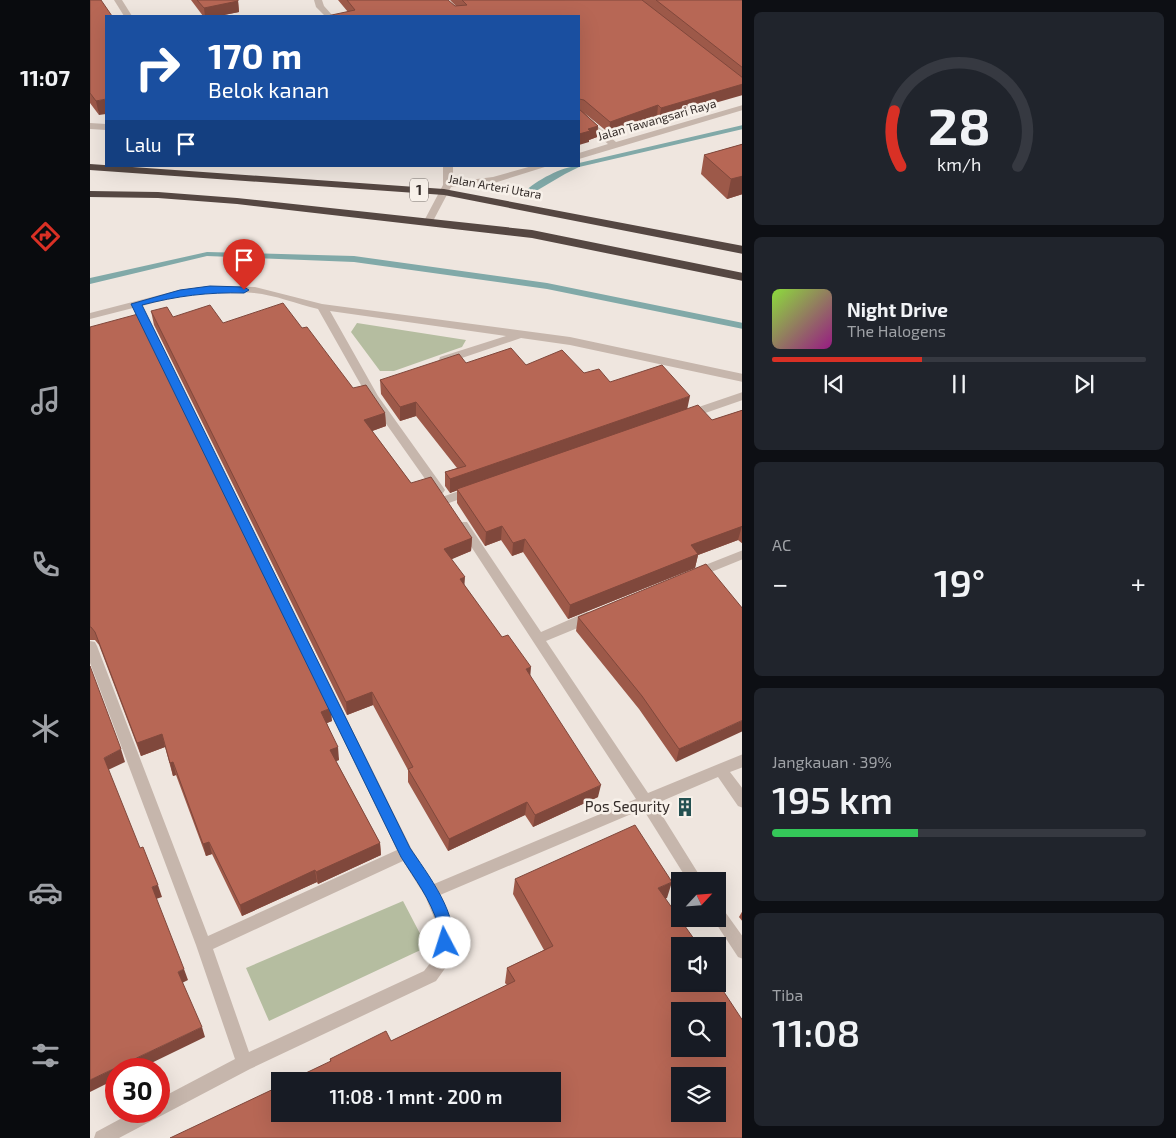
<!DOCTYPE html>
<html lang="id">
<head>
<meta charset="utf-8">
<style>
	:root { --surface:#171b24; --page:#20242c; --text:#f1f3f6; --muted:#9ea1a6; --line:#363941; --accent:#d93025 }
	body { margin:0; font-family:"Exo 2",sans-serif; background:var(--page); color:var(--text); height:100vh; display:flex; flex-direction:column; font-size:19px; white-space:nowrap }
	* { box-sizing:border-box; margin:0 }
	p { font-size:16px; color:var(--muted) }
	.icon { flex:none; width:28px; height:28px; fill:none; stroke:currentColor; stroke-width:2; stroke-linecap:round; stroke-linejoin:round }
	.map { position:relative; flex:1; overflow:hidden }
	.side { display:flex; flex-direction:column; gap:12px; padding:12px; background:#0d0f14; width:434px }
	.side>* { flex:none }
	.top-card { position:absolute; left:15px; top:15px; width:475px; height:152px; border-radius:0px; box-shadow:0 5px 20px #0002; background:#1a4fa0; color:#fff; overflow:hidden }
	.needle { width:32px; rotate:64deg }
	.buttons { position:absolute; left:581px; top:872px; display:grid; gap:10px }
	.buttons a { display:grid; place-items:center; width:55px; height:55px; border-radius:0px; background:var(--surface); box-shadow:0 5px 20px #0002; font-size:25px }
	.speed { position:absolute; left:15px; top:1058px; display:flex; gap:10px; font-size:25px; font-weight:700; text-align:center }
	.speed>* { display:grid; place-content:center; width:65px; height:65px; border-radius:50%; background:var(--surface); box-shadow:0 5px 20px #0002; line-height:1 }
	.speed .limit { border:8px solid #d22; background:#fff; color:#111 }
	.pin { position:absolute; display:grid; place-items:center; width:42px; height:42px; color:#fff; margin:-51px -21px; border-radius:50% 50% 50% 0; rotate:-45deg; box-shadow:0 0 5px #0007 }
	.pin .icon { rotate:45deg }
	.me { position:absolute; width:55px; margin:-28px; rotate:355deg; stroke-linejoin:round; filter:drop-shadow(0 0 4px #0008) }
	.turn { display:flex; align-items:center; gap:18px; height:105px; padding:0 20px; font-size:22px }
	.turn .icon { width:65px; height:65px; stroke-width:2.5 }
	.turn b { display:block; font-size:35px; line-height:42px }
	.then { display:flex; align-items:center; height:48px; padding:0 20px; background:#0003; gap:10px; font-size:19px }
	.big { font-size:38px; font-weight:600; line-height:1.1 }
	.side .widget { flex:1; display:flex; flex-direction:column; justify-content:center; gap:8px; min-width:0; padding:0 18px; border-radius:8px; background:var(--page) }
	.side .dial { align-items:center; gap:0 }
	.dial svg { height:130px; overflow:visible; fill:none; stroke:var(--line); stroke-width:7; stroke-linecap:round; text-anchor:middle }
	.dial text { fill:var(--text); stroke:none }
	.song { display:flex; align-items:center; gap:15px }
	.cover { width:60px; height:60px; border-radius:8px; background:linear-gradient(135deg,hsl(90 70% 55%),hsl(310 70% 35%)) }
	.played { height:5px; border-radius:2px; background:linear-gradient(90deg,var(--accent) 40%,var(--line) 40%) }
	.keys { display:flex; justify-content:space-around; direction:ltr }
	.heat { display:flex; justify-content:space-between; align-items:center; font-size:28px; direction:ltr }
	.charge { height:8px; border-radius:4px; background:linear-gradient(90deg,#34c759 39%,var(--line) 0) }
	.trip { position:absolute; left:181px; top:1072px; width:290px; height:50px; border-radius:0px; background:var(--surface); box-shadow:0 5px 20px #0002; font-weight:600; line-height:50px; text-align:center }
	main { display:flex; flex:1; min-height:0 }
	.dock { display:flex; flex-direction:column; width:90px; justify-content:space-around; align-items:center; background:#090b0e; color:var(--muted) }
	.dock .icon { width:35px; height:35px }
	.dock .active { color:var(--accent) }
	.dock b { font-size:22px; color:var(--text) }
	.map>svg:first-child { display:block }
	.green { fill:#b5bda0 }
	.lines { fill:none; stroke-linecap:round; stroke-linejoin:round }
	.stream { fill:#81a9a8; fill-rule:evenodd }
	.street { fill:#c6b6ac; fill-rule:evenodd }
	.highway { fill:#554742; fill-rule:evenodd }
	.wall { fill:#9d5949 }
	.shaded-wall { fill:#80483c }
	.building { fill:#b76755; stroke:#80483c; fill-rule:evenodd }
	.route { fill:#1a73e8; stroke:#114b97 }
	.labels { text-anchor:middle; stroke-width:5; stroke-linejoin:round; paint-order:stroke }
	.far-street-label { font-size:12px; fill:#352d2a; stroke:#f8f1ea }
	.shield { fill:#f8f1ea; stroke:#706864; stroke-width:1 }
	.shield-label { font-size:14px; font-weight:bold; fill:#352d2a }
	.poi-label { font-size:15px; fill:#352d2a; stroke:#f8f1ea; text-anchor:end }
</style>
</head>
<body>
<main>
<nav class="dock">
<b>11:07</b>
<svg class="icon active" aria-label="directions" viewBox="0 0 24 24"><path d="M12 3l9 9-9 9-9-9zM9 14v-3h6M13 9l2 2-2 2"/></svg>
<svg class="icon" aria-label="music" viewBox="0 0 24 24"><path d="M9 18V5l10-2v13"/><circle cx="6" cy="18" r="3"/><circle cx="16" cy="16" r="3"/></svg>
<svg class="icon" aria-label="phone" viewBox="0 0 24 24"><path d="M5 4h4l2 5-3 2q2 4 5 5l2-3 5 2v4C11 20 4 13 5 4z"/></svg>
<svg class="icon" aria-label="climate" viewBox="0 0 24 24"><path d="M12 3v18M4 7l16 10M4 17L20 7"/></svg>
<svg class="icon" aria-label="car" viewBox="0 0 24 24"><path d="M5 17H2v-5l4-1 3-4h7l3 4 3 1v5h-3M9 17h6M6 11h13"/><circle cx="7" cy="17" r="2"/><circle cx="17" cy="17" r="2"/></svg>
<svg class="icon" aria-label="filters" viewBox="0 0 24 24"><path d="M4 7h16M4 17h16"/><circle cx="9" cy="7" r="2"/><circle cx="15" cy="17" r="2"/></svg>
</nav>
<div class="map">
<svg width="653" height="1138" viewBox="0 0 653 1138">
	<rect width="100%" height="100%" fill="#efe6df"/>
	<path class="green" d="M267,323L376,340L372,347L304,371H290L261,332Z
		M313,901L337,947L179,1021L156,968Z"/>
	<g class="lines">
		<path class="stream" d="M653,125V129L489,167L475,174L441,194H435L434,192C446,181 472,166 489,166V163Z
			M117,252L264,256L457,283L653,323V329L457,289L264,262L117,256L0,284V278Z"/>
		<path class="street" d="M24,0H32L42,16H34Z
			M224,0H232L234,6L243,16H235L226,7Z
			M653,105V110L489,159V153L518,144L489,119V112L492,113L526,142Z
			M0,123L16,124V130L0,129Z
			M353,166H363V182L403,177L442,166H458L404,183L361,187L342,223H336L334,221L353,185Z
			M120,286L165,287L232,304L480,337L653,374V382L480,345L431,338L354,364L349,360L350,357L416,336L240,311L288,396L353,487L355,490L353,493H345L280,401L228,309C207,304 185,295 164,293C125,289 89,296 52,306L321,848L344,884L546,799L369,528L367,525L369,522H377L451,632L497,612H507L508,616L507,620L456,641L558,793L653,754V767L640,772L653,789V808L648,806L628,777L565,804L613,881H598L553,809L350,895L364,927L361,960L346,981L160,1069L29,1138H4L6,1132L45,1111H69V1099L145,1059L106,945L0,663V641L5,642L7,646L118,936L307,850L43,308L0,319V313L89,290ZM313,861L335,896L348,927L345,957L334,971L159,1052L123,949Z
			M653,392V400L598,419L592,415L594,412Z
			M383,486L387,487L389,490L387,493L356,504L350,500L352,497Z
			M653,550V559L604,579L600,577L598,574L600,571Z
			M628,907L633,909L653,937V959L648,957L623,919H628Z"/>
		<path class="highway" d="M0,164L354,189L653,246V254L354,195L0,170Z
			M0,191L68,192L147,198L442,230L653,273V281L442,238L147,204L68,198L0,197Z"/>
	</g>
	<path class="wall" d="M0,0L9,115L0,103Z
		M101,0H148L149,12L129,16H113Z
		M248,0H358L365,6H366L360,0H653V84L569,119L567,117L519,133L493,112L492,111L508,126L507,137L499,140V142L258,12Z
		M653,144V194L637,199L611,174L614,155Z
		M61,311L83,317L133,323L212,328L263,388L295,413L296,426L282,431L321,483L382,538L381,551L361,559L374,585L440,676L508,797L443,827L435,815L358,851L318,782V770L283,705L257,715L64,325Z
		M0,327L242,721L237,723L249,760L246,761L290,843L291,855L228,884L227,882L152,916L122,854L116,856L86,775L83,776L75,747L51,756L9,645L5,640H0Z
		M376,363L436,365L494,373L597,409L622,420L653,410V544L648,540L608,555L605,568L478,619L433,552L422,556L411,540L395,546L367,503V490L360,493L355,486V472L367,468L326,416L310,421L291,394L290,380Z
		M653,609L586,762L549,709L486,631L488,617Z
		M425,879L577,898H575L590,946L240,1062V1059L301,1041L417,985L415,983L417,968L454,950L423,894Z
		M653,910V922L649,917Z"/>
	<path class="shaded-wall" d="M148,1L149,12L129,16H115L114,8Z
		M653,84V95L569,119L571,108Z
		M16,99V114L9,115L6,101Z
		M568,105L567,117L519,133L520,122Z
		M508,126L507,137L499,140V142L489,145V134L498,129Z
		M653,176V194L637,199L641,179Z
		M600,396L597,410L360,493V479Z
		M326,402V416L310,421V407Z
		M295,413L296,426L274,434V420Z
		M412,526L411,540L395,546L396,532Z
		M652,526L648,540L608,555L605,568L478,619L480,605L601,545Z
		M382,538L381,551L353,563L354,549Z
		M435,539L433,552L422,556L423,543Z
		M375,577L374,591L370,579Z
		M441,667L440,680L436,669Z
		M282,692L283,705L257,715L256,702Z
		M241,708L242,721L232,725L231,712Z
		M653,720V731L586,762L589,749Z
		M72,734L75,747L51,756L47,743Z
		M248,747L249,760L241,763L240,750Z
		M31,749L35,762L18,770L14,758Z
		M83,762L86,775L83,776L80,763Z
		M511,785L508,797L443,827L445,815Z
		M437,802L435,815L358,851L359,839Z
		M119,842L122,854L116,856L113,844Z
		M290,843L291,855L228,884L226,872Z
		M225,870L227,882L152,916L150,905Z
		M582,882L577,898L563,904L568,888Z
		M68,885L72,897L66,899L62,887Z
		M94,969L98,980L92,983L88,972Z
		M112,1027L115,1037L49,1069H26V1079L0,1092V1080Z"/>
	<path class="building" d="M0,0H11L22,16H16V99L6,101L0,93Z
		M107,0H148V1L114,8Z
		M257,0H358L365,6L377,5L372,0H552L653,78V84L571,108L568,105L520,122L494,100L489,99V109L508,126L498,129L500,131L489,134V16H237L265,10Z
		M566,0H653V68Z
		M653,144V176L641,179L614,155Z
		M193,303L212,328L217,327L263,388L276,385L295,413L274,420L321,483L341,477L382,538L354,549L375,577L370,579L412,637L418,635L441,667L436,669L511,785L445,815L437,802L359,839L318,769L323,767L282,692L256,702L61,311L77,307L83,317L120,305L133,323Z
		M48,314L241,708L231,712L248,747L240,750L290,843L226,872L225,870L150,905L119,842L113,844L83,762L80,763L72,734L47,743L5,632L1,627H0V327Z
		M421,348L436,365L472,350L494,373L509,369L520,382L572,365L600,396L360,479L355,472L376,466L326,402L310,407L290,380L369,354L376,363Z
		M608,405L622,420L653,410V526L601,545L608,554L480,605L435,539L423,543L412,526L396,532L367,489Z
		M616,564L653,609V720L589,749L552,696L488,617Z
		M0,666L31,749L14,758L50,848L53,847L68,885L62,887L94,969L88,972L112,1027L0,1080Z
		M545,825L582,882L568,888L609,946H590V984L628,983L653,1021V1138H80L190,1086V1114H462V1081H199L241,1061L240,1059L296,1031L301,1041L425,981L417,968L463,946L425,879ZM590,1011H628V1049H590ZM590,1076H628V1114H590Z"/>
	<path class="route" d="M120,286L154,287L159,290L154,293C118,292 87,296 52,305L320,848C336,872 373,919 360,948L355,950L350,948C347,940 351,933 348,925C341,900 325,879 311,857L41,304L90,290Z"/>
	<defs>
		<g id="building-bare" transform="scale(1.5)"><path d="M-4-6H4V6H1V3H-1V6H-4ZM-2.5-4.3h1.7v1.8h-1.7ZM.8-4.3h1.7v1.8H.8ZM-2.5-1h1.7V.8h-1.7ZM.8-1h1.7V.8H.8Z" fill="#245151" stroke="#f8f1ea" stroke-width="2.5" paint-order="stroke"/></g>
	</defs>
	<g fill-rule="evenodd">
		<use href="#building-bare" x="595" y="807"/>
	</g>
	<g class="labels">
		<g class="far-street-label">
			<text transform="translate(567 120) rotate(-16)" y="4">Jalan Tawangsari Raya</text>
			<text transform="translate(405 187) rotate(10)" y="4">Jalan Arteri Utara</text>
		</g>
		<rect class="shield" x="320" y="178.5" width="18" height="23" rx="4"/>
		<g class="shield-label">
			<text x="329" y="195">1</text>
		</g>
		<g class="poi-label">
			<text x="580" y="812">Pos Sequrity</text>
		</g>
	</g>
</svg>
<div class="buttons">
<a><svg class="needle" viewBox="-14 -14 28 28"><path d="M0-13l5 13h-10z" fill="#e53935"/><path d="M0 13l5-13h-10z" fill="#9ea1a6"/></svg></a>
<a><svg class="icon" aria-label="sound" viewBox="0 0 24 24"><path d="M4 9h4l5-4v14l-5-4H4zM17 9q2 3 0 6"/></svg></a>
<a><svg class="icon" aria-label="search" viewBox="0 0 24 24"><circle cx="10" cy="10" r="6"/><path d="M15 15l6 6"/></svg></a>
<a><svg class="icon" aria-label="layers" viewBox="0 0 24 24"><path d="M12 4l9 5-9 5-9-5zM3 14l9 5 9-5"/></svg></a>
</div>
<div class="speed"><div class="limit">30</div></div>
<div class="pin" style="left:154px;top:290px;background:#d93025"><svg class="icon" aria-label="arrive" viewBox="0 0 24 24"><path d="M6 21V4h12l-3 4 3 4H6"/></svg></div>
<svg class="me" style="left:355px;top:943px" viewBox="-20 -20 40 40"><circle r="19" fill="#fff"/><path d="M0-13L10 11 0 6-10 11z" fill="#1a73e8"/></svg>
<div class="trip">11:08 · 1 mnt · 200 m</div>
<div class="top-card">
<div class="turn"><svg class="icon" aria-label="right" viewBox="0 0 24 24"><path d="M7 20v-9h11M14 6l5 5-5 5"/></svg><div><b>170 m</b>Belok kanan</div></div>
<div class="then">Lalu<svg class="icon" aria-label="arrive" viewBox="0 0 24 24"><path d="M6 21V4h12l-3 4 3 4H6"/></svg></div>
</div>
</div>
<section class="side">
<div class="widget dial"><svg viewBox="0 0 100 80">
<path d="M14 69A42 42 0 1 1 86 69"/>
<path d="M14 69A42 42 0 0 1 10 35" stroke="#d93025"/>
<text x="50" y="56" font-size="32" font-weight="700">28</text>
<text x="50" y="72" font-size="11">km/h</text>
</svg></div>
<div class="widget">
<div class="song"><i class="cover"></i><div><b>Night Drive</b><p>The Halogens</p></div></div>
<div class="played"></div>
<div class="keys"><svg class="icon" aria-label="previous" viewBox="0 0 24 24"><path d="M18 5L8 12l10 7zM5 5v14"/></svg><svg class="icon" aria-label="pause" viewBox="0 0 24 24"><path d="M8 5v14M16 5v14"/></svg><svg class="icon" aria-label="next" viewBox="0 0 24 24"><path d="M6 5l10 7-10 7zM19 5v14"/></svg></div>
</div>
<div class="widget"><p>AC</p>
<div class="heat"><a>−</a><b class="big">19°</b><a>+</a></div>
</div>
<div class="widget"><p>Jangkauan · 39%</p><b class="big">195 km</b><div class="charge"></div></div>
<div class="widget"><p>Tiba</p><b class="big">11:08</b></div>
</section>
</main>
</body>
</html>
